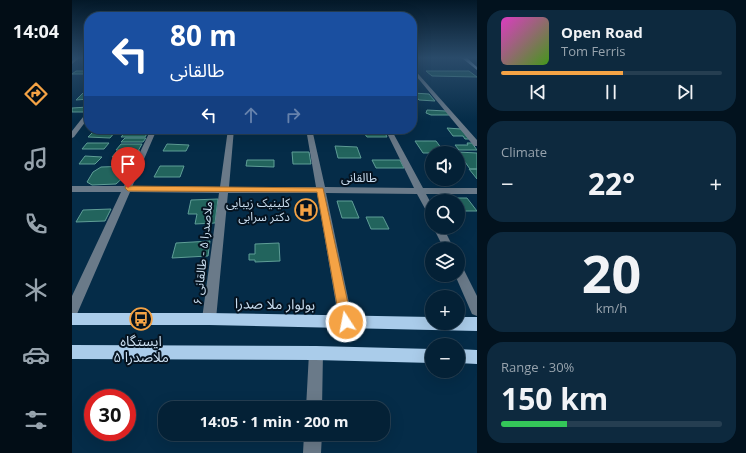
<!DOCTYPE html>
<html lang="en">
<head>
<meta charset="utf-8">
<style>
	:root { --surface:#042136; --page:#0d293e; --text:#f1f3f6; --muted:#97a3ad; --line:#253e51; --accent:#f5a345 }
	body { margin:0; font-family:"Open Sans","Noto Sans Arabic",sans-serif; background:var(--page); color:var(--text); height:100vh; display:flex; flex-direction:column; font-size:15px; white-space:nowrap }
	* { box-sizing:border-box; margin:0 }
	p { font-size:13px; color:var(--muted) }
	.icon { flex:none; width:22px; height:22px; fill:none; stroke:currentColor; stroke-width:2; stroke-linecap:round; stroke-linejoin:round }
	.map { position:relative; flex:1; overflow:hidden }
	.sheet { display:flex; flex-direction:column; gap:10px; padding:10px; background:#02121e; width:269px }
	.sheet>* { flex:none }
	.hud { position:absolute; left:12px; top:12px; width:333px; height:122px; border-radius:16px; box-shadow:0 4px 16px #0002,0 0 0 1px var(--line); background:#1a4fa0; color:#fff; overflow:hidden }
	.buttons { position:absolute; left:353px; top:146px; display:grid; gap:8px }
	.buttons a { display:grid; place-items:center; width:40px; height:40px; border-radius:50%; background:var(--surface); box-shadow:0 4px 16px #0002,0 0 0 1px var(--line); font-size:20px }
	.speed { position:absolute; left:12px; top:389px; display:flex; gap:8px; font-size:20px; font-weight:700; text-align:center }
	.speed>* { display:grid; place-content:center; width:52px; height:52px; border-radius:50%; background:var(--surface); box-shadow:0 4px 16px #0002,0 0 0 1px var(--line); line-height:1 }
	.speed .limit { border:6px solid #d22; background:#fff; color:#111 }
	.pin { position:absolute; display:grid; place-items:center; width:34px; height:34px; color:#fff; margin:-41px -17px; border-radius:50% 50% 50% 0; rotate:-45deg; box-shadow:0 0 4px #0007 }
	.pin .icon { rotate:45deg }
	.me { position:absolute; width:44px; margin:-22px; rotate:349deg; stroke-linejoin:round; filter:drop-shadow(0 0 3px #0008) }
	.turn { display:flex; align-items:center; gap:14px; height:84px; padding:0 20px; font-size:18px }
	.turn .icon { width:52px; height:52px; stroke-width:2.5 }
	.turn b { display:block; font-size:28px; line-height:34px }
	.lanes { display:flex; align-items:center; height:38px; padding:0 20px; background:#0003; justify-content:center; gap:20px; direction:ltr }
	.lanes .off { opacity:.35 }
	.big { font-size:30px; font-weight:700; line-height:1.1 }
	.sheet .tile { flex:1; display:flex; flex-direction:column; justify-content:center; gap:6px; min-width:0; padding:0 14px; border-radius:16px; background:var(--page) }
	.sheet .dial { align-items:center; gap:0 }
	.dial b { font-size:52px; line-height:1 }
	.song { display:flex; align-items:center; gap:12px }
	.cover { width:48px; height:48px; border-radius:6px; background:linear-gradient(135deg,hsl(310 70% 55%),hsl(100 70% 35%)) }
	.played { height:4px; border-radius:2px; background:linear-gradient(90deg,var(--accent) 55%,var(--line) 55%) }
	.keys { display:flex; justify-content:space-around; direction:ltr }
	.heat { display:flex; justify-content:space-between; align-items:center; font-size:22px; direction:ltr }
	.charge { height:6px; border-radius:3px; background:linear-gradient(90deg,#34c759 30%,var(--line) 0) }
	.trip { position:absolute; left:86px; top:401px; width:232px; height:40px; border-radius:16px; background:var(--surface); box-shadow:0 4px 16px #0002,0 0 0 1px var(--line); font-weight:700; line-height:40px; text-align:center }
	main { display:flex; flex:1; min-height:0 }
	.tabs { display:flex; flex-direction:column; width:72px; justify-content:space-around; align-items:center; background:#020d16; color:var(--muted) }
	.tabs .icon { width:28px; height:28px }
	.tabs .current { color:var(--accent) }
	.tabs b { font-size:18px; color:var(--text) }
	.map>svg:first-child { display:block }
	.building { fill:#22645d; stroke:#5f9e97 }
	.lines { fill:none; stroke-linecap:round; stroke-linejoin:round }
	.minor { fill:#6a7a89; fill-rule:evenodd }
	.major { fill:#aaccea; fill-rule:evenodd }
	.route { fill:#f5a345; stroke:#9f6a2d }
	.labels { text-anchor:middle; stroke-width:4; stroke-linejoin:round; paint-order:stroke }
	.street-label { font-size:12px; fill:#cbdff1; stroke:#051320 }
	.poi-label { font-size:12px; fill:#cbdff1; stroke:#051320; text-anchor:end }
	.near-street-label { font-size:14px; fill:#cbdff1; stroke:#051320 }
	.near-poi-label { font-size:14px; fill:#cbdff1; stroke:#051320 }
</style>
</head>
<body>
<main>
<nav class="tabs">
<b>14:04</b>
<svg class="icon current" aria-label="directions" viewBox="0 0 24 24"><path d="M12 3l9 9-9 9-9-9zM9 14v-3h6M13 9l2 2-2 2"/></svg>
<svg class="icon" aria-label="music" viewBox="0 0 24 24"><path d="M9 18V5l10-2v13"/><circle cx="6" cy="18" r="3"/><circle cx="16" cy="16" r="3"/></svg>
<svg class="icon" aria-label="phone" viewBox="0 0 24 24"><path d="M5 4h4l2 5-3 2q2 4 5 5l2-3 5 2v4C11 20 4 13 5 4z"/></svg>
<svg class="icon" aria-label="climate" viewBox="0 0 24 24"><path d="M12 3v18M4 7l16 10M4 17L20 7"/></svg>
<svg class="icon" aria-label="car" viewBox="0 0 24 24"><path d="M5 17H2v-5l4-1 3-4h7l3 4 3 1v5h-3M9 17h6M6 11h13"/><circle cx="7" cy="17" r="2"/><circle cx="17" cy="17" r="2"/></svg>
<svg class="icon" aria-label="filters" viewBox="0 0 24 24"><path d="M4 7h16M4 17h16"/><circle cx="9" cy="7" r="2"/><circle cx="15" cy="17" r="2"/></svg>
</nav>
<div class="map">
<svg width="405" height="453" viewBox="0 0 405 453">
	<rect width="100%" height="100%" fill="#052c48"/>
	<path class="building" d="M4,71H17V74H0Z
		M354,71H397L405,77L360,76Z
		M11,93H17V99L4,100Z
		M341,93L357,94L363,101L347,100Z
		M16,107L12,112H0V108Z
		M355,110L374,111L378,115H359L354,113Z
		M375,128L389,129L397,139H393L391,136H381Z
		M56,129H78L73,137H49Z
		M289,129H311L315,137H295Z
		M22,131L43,132L38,138L16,137Z
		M53,138H74L71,142H49Z
		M343,141H364L373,153H351Z
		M15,143H37L32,149H10Z
		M395,143H400L405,150H387L383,145H396Z
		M49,144H70L66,151L44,150Z
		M95,144L117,145L114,151H91Z
		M263,146L285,147L289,158H266Z
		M45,151H68L63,158L40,157Z
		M220,152H237L239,164H221Z
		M386,152L405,153V169H398Z
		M13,156L30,157L23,164H7Z
		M175,160H202V167L174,166Z
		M300,160H328L332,168H304Z
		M58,166L56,173L44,184L20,185L15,182L21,172L29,167Z
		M88,166H112L108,177H82Z
		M397,169H405V179Z
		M372,198H395L405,211H386V201H375Z
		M146,199L143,223L123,224L125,214H116L119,200Z
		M265,201H280L287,218H270Z
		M39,209L33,221L4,222L11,210Z
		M294,217H311L317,229H299Z
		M138,241L136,256L100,258L104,243Z
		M207,243L208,261L183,262V260H177V254H183V244Z"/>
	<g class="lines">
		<path class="minor" d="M3,58H7L0,64V61Z
			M340,67L405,140V146H402L340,71Z
			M17,111V117L2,137L0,138V131L15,112Z
			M79,129H85L60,187H148L156,129H162L157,187H244L234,129H240L253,187L342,188L313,129H319L351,188H405V194H354L360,205V217L357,216L345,194L254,193L281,322L279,327L274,328L269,327L267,322L245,193H156L144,319L142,323L137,325L132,323L130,319L147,193L58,192L5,314L0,316V296L49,192H0V186H52Z
			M361,227H371L382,249H372Z
			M386,264L390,266L405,296V316L400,314L383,275H386Z
			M244,346L249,348L251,353L250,408H234L237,353L239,348Z
			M232,434H250L249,453H231Z"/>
		<path class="major" d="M390,58H395L405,67V70Z
			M0,313H137L360,317V323H386V317H405V331L137,325H0Z
			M0,345L244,346L360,349V363L244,360L0,359Z
			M386,349L405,350V364L386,363Z"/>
	</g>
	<linearGradient id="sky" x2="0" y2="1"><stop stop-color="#031828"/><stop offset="0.48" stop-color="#2a4b6a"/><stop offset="1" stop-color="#2a4b6a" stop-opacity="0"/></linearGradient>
	<rect width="405" height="121" fill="url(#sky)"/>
	<path class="route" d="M54,186L251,188L280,322L278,326L274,327L269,326L268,322L245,192L56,191L53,188Z"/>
	<defs>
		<g id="hospital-ring" transform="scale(1.15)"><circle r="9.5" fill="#051320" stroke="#f5a345" stroke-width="1.5"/><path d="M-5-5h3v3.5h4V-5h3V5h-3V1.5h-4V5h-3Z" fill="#f5a345"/></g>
		<g id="bus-ring" transform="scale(1.15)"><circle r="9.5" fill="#051320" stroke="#f5a345" stroke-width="1.5"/><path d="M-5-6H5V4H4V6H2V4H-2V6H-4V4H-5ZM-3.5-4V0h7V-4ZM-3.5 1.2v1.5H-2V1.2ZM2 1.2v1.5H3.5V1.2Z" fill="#f5a345"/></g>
	</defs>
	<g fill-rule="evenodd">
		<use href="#hospital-ring" x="234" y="210"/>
		<use href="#bus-ring" x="69" y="319"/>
	</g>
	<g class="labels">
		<g class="street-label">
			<text x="287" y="182">طالقانی</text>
			<text transform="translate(131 253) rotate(-84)" y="4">ملاصدرا ۵ - طالقانی ۶</text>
		</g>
		<g class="poi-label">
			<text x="218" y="207">کلینیک زیبایی<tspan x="218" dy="14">دکتر سرابی</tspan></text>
		</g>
		<g class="near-street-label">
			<text transform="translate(203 304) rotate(1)" y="5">بولوار ملا صدرا</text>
		</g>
		<g class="near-poi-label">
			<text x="69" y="346">ایستگاه<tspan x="69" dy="16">ملاصدرا ۵</tspan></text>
		</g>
	</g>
</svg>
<div class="buttons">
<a><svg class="icon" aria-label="sound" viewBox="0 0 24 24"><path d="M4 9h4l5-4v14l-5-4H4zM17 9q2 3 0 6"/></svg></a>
<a><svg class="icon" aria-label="search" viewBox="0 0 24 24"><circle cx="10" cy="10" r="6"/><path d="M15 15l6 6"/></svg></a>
<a><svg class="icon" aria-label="layers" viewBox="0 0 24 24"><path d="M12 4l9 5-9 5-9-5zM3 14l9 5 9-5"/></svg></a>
<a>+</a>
<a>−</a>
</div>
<div class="speed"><div class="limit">30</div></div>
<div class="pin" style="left:56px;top:188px;background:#d93025"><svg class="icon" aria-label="arrive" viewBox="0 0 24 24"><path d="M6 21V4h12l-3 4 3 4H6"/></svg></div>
<svg class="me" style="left:274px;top:322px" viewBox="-20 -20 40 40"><circle r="17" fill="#f5a345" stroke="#fff" stroke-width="3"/><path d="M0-11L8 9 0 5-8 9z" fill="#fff"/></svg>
<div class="trip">14:05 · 1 min · 200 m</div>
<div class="hud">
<div class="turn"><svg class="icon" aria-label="left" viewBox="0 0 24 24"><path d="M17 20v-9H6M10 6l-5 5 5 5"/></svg><div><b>80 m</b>طالقانی</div></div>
<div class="lanes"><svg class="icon" aria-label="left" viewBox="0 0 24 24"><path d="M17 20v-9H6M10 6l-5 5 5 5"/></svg><svg class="icon off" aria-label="ahead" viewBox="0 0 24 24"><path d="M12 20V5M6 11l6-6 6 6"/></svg><svg class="icon off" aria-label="right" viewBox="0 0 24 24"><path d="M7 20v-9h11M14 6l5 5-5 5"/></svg></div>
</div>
</div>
<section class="sheet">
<div class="tile">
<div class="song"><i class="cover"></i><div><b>Open Road</b><p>Tom Ferris</p></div></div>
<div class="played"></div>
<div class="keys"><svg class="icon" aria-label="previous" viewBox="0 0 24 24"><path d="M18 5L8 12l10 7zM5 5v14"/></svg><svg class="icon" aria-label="pause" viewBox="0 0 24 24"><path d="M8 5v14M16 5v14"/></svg><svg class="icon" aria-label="next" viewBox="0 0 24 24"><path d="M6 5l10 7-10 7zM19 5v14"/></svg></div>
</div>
<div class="tile"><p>Climate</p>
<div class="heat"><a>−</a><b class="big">22°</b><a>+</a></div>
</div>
<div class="tile dial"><b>20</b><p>km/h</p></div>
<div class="tile"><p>Range · 30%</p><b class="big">150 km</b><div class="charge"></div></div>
</section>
</main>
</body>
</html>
